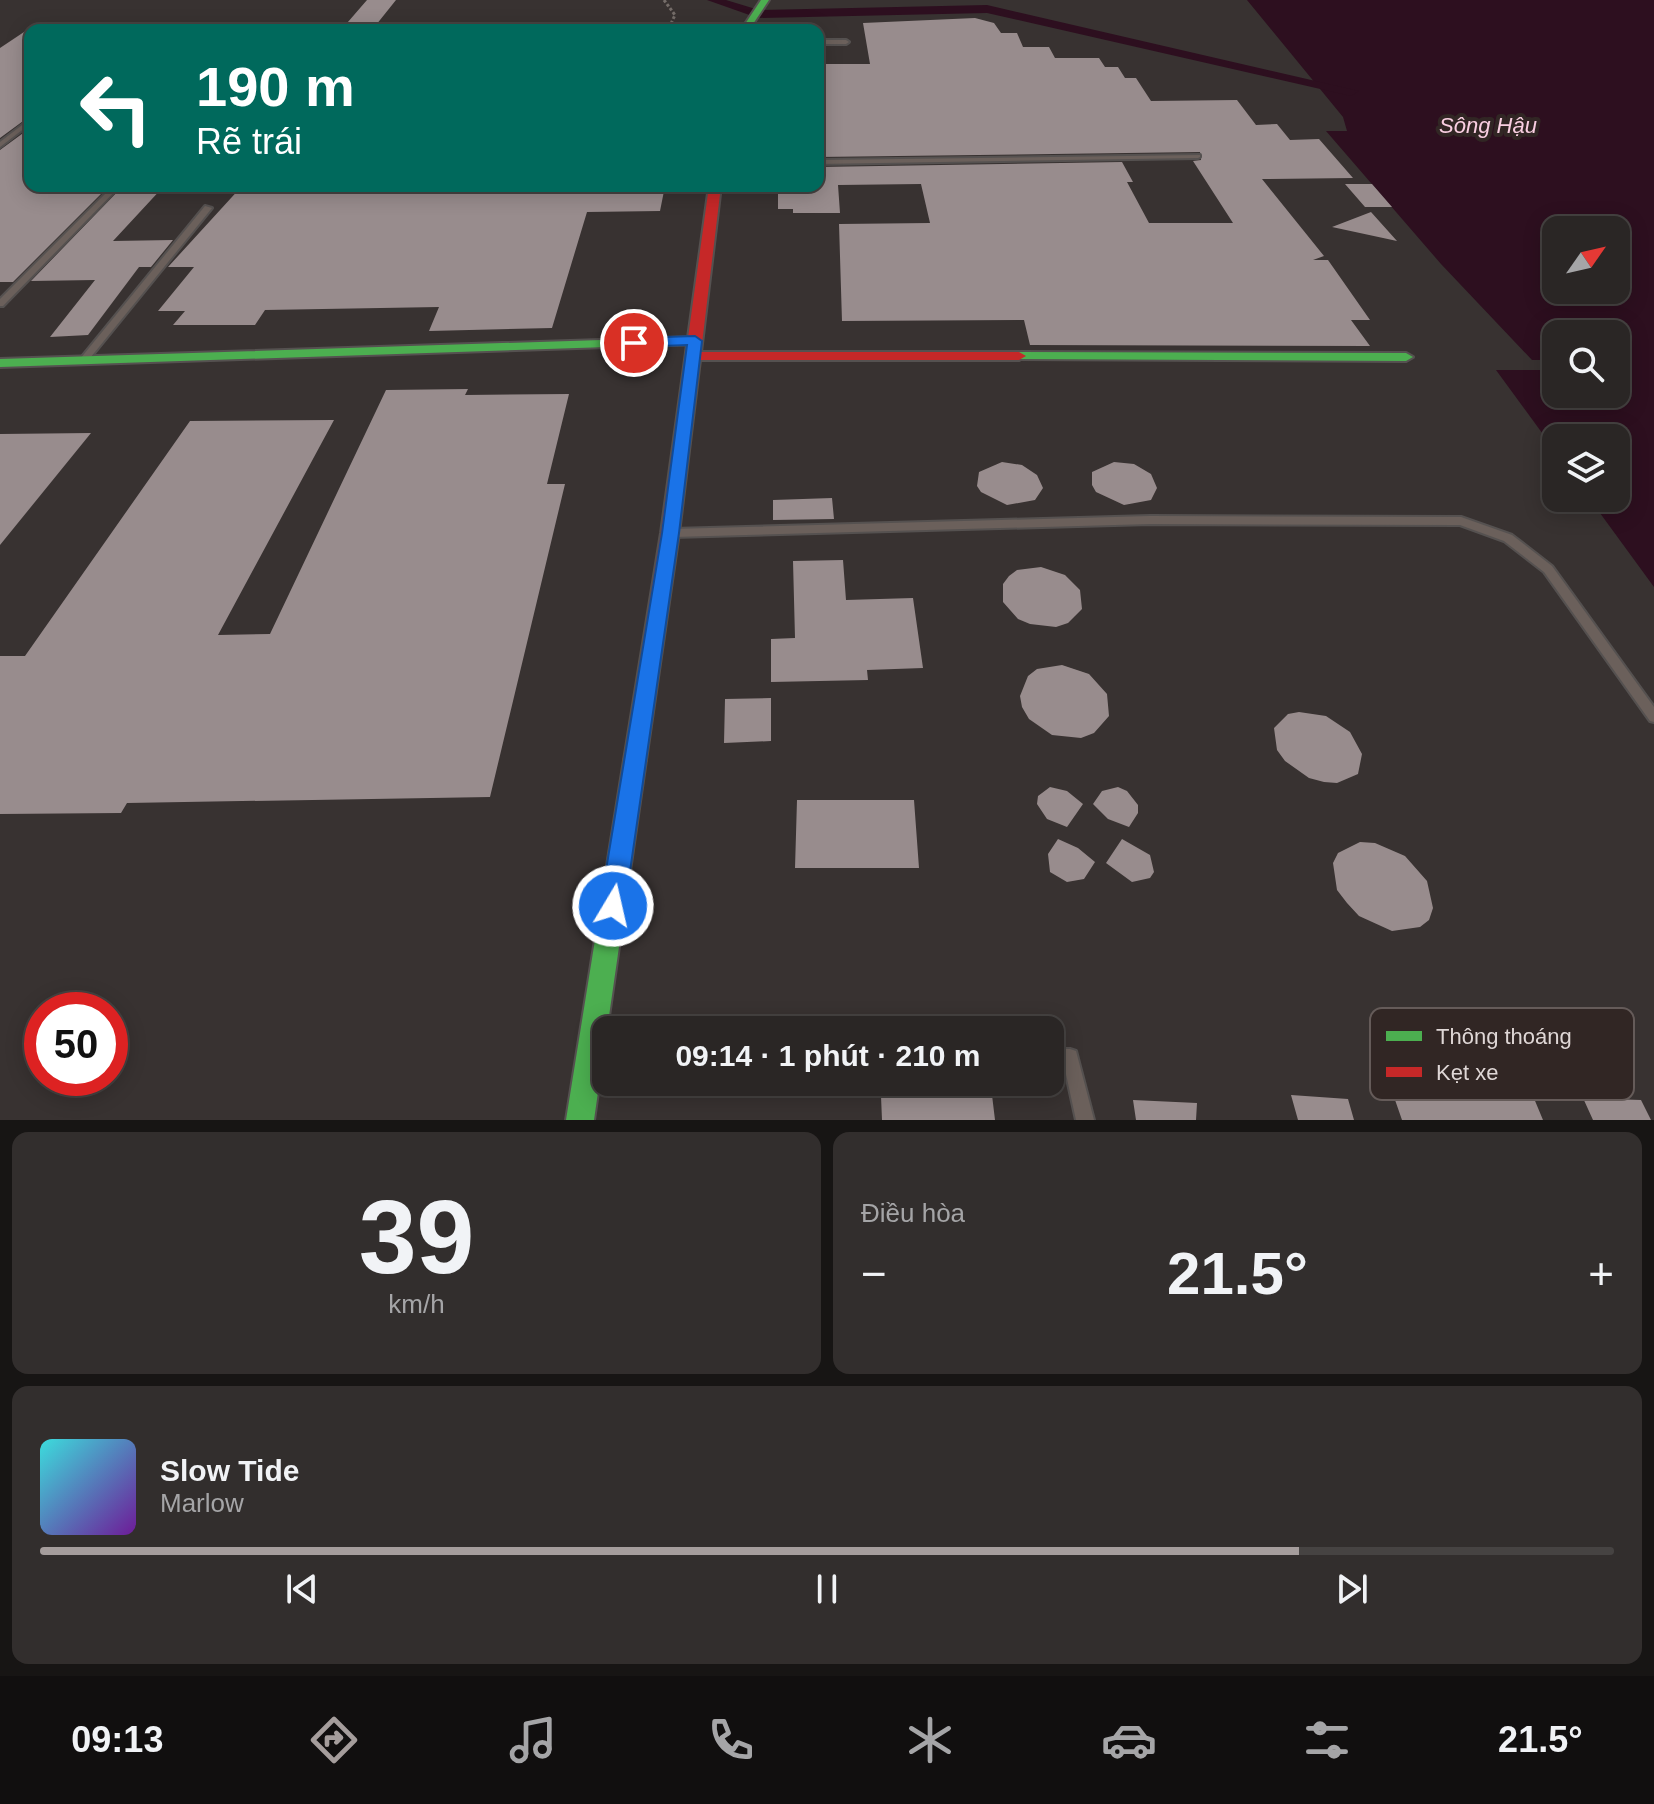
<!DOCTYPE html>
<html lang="vi">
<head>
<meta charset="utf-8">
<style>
	:root { --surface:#2a2625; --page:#322e2d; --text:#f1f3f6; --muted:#a5a5a7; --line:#464342; --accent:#a59d9c }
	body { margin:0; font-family:Arial,sans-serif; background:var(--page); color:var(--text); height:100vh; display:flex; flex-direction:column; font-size:30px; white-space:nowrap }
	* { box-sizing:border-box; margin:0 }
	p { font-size:26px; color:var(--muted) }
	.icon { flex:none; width:44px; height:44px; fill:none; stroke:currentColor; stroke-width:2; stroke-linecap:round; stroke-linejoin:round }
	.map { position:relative; height:1120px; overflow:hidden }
	.side { display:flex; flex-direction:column; gap:12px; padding:12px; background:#171514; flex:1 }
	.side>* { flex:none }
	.banner { position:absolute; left:24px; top:24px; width:800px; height:168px; border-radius:16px; box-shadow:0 4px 20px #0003,0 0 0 2px var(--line); background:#00695c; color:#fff; overflow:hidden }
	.needle { width:52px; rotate:56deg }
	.buttons { position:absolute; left:1542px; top:216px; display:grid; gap:16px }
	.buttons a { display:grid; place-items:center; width:88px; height:88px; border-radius:16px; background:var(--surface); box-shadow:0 4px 20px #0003,0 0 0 2px var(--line); font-size:40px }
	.speed { position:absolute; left:24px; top:992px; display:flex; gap:16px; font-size:40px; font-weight:700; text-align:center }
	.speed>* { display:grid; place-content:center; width:104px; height:104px; border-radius:50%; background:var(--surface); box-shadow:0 4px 20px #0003,0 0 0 2px var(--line); line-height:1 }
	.speed .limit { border:12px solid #d22; background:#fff; color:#111 }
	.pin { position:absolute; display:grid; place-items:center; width:68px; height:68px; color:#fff; margin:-34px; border:4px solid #fff; border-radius:50%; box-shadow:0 2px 8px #0007 }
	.me { position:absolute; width:88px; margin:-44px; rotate:9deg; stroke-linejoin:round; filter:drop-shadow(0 0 6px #0008) }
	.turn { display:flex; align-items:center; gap:28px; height:168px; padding:0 40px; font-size:36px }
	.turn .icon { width:104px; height:104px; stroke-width:2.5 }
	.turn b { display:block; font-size:56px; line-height:68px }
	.big { font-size:60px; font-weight:700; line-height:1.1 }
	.side .widget { flex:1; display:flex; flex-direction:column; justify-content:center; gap:12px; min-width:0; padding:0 28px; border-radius:16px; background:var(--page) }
	.side .dial { align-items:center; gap:0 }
	.dial b { font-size:104px; line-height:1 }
	.song { display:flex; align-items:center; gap:24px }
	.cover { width:96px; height:96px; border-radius:12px; background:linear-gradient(135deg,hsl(180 70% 55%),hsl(280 70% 35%)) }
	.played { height:8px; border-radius:4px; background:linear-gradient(90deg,var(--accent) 80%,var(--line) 80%) }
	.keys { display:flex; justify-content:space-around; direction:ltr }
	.heat { display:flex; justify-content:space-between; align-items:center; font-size:44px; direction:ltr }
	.side .tiles { flex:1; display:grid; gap:12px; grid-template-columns:1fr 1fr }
	.widget:last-child { grid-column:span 2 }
	.trip { position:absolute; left:592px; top:1016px; width:472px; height:80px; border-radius:16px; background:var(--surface); box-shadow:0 4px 20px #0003,0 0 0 2px var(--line); font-weight:700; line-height:80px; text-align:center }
	.dock { display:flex; height:128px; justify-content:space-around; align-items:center; background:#110f0f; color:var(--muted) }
	.dock .icon { width:56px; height:56px }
	.dock .selected { color:var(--accent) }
	.dock b { font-size:36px; color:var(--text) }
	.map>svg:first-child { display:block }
	.water { fill:#2d0f1f; fill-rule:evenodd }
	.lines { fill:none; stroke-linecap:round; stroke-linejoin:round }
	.canal { fill:#2d0f1f; fill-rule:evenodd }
	.building { fill:#988c8d }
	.lane-casing { stroke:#555150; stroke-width:4 }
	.fast-casing { stroke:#555150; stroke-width:4 }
	.jam-casing { stroke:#555150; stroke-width:4 }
	.path { stroke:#756d69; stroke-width:3; stroke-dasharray:3 2; stroke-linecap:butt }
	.lane { fill:#6b605b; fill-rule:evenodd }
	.fast { fill:#4caf50; fill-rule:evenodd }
	.jam { fill:#c62828; fill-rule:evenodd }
	.route { fill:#1a73e8; stroke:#114b97; stroke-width:2 }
	.labels { text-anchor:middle; stroke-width:8; stroke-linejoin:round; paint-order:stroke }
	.far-water-label { font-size:22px; font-style:italic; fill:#f9cee1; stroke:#312624 }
	.key { fill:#312624; stroke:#655b59; stroke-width:2 }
	.key-label { font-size:22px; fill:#dfd7d6 }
</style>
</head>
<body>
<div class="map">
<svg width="1654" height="1120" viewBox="0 0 1654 1120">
	<rect width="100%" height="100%" fill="#383231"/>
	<path class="water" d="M1247,0H1654V587L1589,498H1616V438H1556V452L1496,370H1556V394H1616V334H1556V360H1532L1441,264L1326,131H1347L1343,117ZM1556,230H1616V290H1556Z"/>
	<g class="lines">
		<path class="canal" d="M707,0H726L759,10L987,5L1359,91L1351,96L987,13L758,18Z"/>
	</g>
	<path class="building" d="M367,0H396L372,30H341Z
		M975,18L994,23L1001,33H1017L1023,47H1049L1055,58H1099L1105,67H1118L1125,78H1136L1151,101L1237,100L1256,125L1277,124L1290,140L1319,139L1353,178L1262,179L1324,256L1313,260H1328L1370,320H1351L1370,346L1030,345L1024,320L842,321L839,224L930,223L921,184L838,185L840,213H793V209H778V189L818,186V167L1122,162L1133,182H1127L1149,223H1233L1193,161L1201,160L1200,152L818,157V131H824L818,64H870L863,23Z
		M30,28V116L0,138V48Z
		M30,128V186H109L13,282H0V150Z
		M1345,184H1372L1392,207H1365Z
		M123,186H164L113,241L173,240L151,267H139L88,335L50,337L95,280L31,281Z
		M242,186H665L660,211L587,212L552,328L429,331L439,307L265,310L255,325H173L185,311H158L194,267H168Z
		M1371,212L1397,241L1332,227Z
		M468,389L465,395L569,394L547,484H565L490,797L127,803L121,813L0,814V656H25L190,421L334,420L218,635L270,634L386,390Z
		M91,433L0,545V434Z
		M1002,462L1022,465L1037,475L1043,488L1035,500L1007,505L981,492L977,486L979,472Z
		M1114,462L1134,464L1151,474L1157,488L1151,500L1124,505L1096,492L1092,485V472Z
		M832,498L834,519L773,520V500Z
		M843,560L846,600L913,598L923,668L867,670L868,680L771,682V639L795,638L793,561Z
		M1041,567L1065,575L1080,590L1082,609L1068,623L1056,627L1030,624L1018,619L1003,602V584L1009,576L1017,570Z
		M1062,665L1089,674L1107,694L1109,716L1094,733L1081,738L1052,735L1029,719L1022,707L1020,696L1028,676L1037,669Z
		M771,698V741L724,743L725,699Z
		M1299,712L1326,716L1350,732L1362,754L1358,774L1337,783L1324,782L1309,778L1285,761L1277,750L1274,728L1288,714Z
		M1050,787L1067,791L1083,804L1067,827L1047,819L1037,804L1038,796Z
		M1118,787L1127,791L1138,805V813L1129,827L1108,819L1093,804L1102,791Z
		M797,800H914L919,868H795Z
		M1058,839L1078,848L1095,862L1084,879L1067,882L1050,872L1048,854Z
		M1122,839L1150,855L1154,872L1150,878L1132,882L1106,863Z
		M1360,842L1375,843L1405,856L1427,881L1433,908L1429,920L1420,927L1392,931L1359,916L1347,903L1337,890L1333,863L1338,853Z
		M1476,1093L1533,1096L1543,1120H1402L1394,1097L1477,1098Z
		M992,1095L995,1120H882L881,1096Z
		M1291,1095L1348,1099L1354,1120H1298Z
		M1583,1098L1641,1100L1651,1120H1593Z
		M1133,1100L1197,1103L1196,1120H1136Z"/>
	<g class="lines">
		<g class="lane-casing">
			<path id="lane" d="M818,40H846L849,42L846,44H818Z
				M30,119V124L0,147V142Z
				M1200,155V157L1198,158L818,164V160Z
				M113,186H120L3,306H0V299Z
				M205,206L212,208L86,363H80V359Z
				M1150,516L1461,517L1512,535L1552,566L1654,707V722L1650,721L1544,572L1504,541L1460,525L1150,524L673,537L668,533L673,529Z
				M1050,1049H1070L1076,1051L1094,1120H1076L1064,1065H1050Z"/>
		</g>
		<g class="fast-casing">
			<path id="fast" d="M761,0H769L749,30H741Z
				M695,337L702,341L700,344L0,367V359Z
				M1019,352L1406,353L1413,357L1406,361L1014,359V353Z
				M635,751L643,753L646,760L594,1120H566L624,760L627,753Z"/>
		</g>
		<g class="jam-casing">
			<path id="jam" d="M709,186H721L701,352H1019L1026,356L1019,360H700L679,533L646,760L643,767L635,769L627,767L624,760L661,533Z"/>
		</g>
		<path class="path" d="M664,0L675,15L668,30"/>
		<use href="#lane" class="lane"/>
		<use href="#fast" class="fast"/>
		<use href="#jam" class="jam"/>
	</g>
	<path class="route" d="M695,336L702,341L679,533L625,906L621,914L613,917L604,914L600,906L662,533L687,345L634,347L626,343L634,338Z"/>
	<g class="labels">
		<g class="far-water-label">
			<text x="1488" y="133">Sông Hậu</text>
		</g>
	</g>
	<rect x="1370" y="1008" width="264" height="92" rx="12" class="key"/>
	<rect x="1386" y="1031" width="36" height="10" fill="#4caf50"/>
	<rect x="1386" y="1067" width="36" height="10" fill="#c62828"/>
	<g class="key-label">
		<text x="1436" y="1044">Thông thoáng</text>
		<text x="1436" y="1080">Kẹt xe</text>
	</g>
</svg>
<div class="buttons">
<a><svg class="needle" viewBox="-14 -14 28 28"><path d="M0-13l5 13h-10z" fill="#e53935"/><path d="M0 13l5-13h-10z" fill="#a5a5a7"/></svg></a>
<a><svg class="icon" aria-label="search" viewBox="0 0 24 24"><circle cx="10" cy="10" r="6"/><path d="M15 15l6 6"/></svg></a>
<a><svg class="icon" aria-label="layers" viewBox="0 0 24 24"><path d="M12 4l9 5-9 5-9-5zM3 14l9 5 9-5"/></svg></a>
</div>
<div class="speed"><div class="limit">50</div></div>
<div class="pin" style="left:634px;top:343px;background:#d93025"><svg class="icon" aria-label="arrive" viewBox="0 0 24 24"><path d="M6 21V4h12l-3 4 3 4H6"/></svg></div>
<svg class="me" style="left:613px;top:906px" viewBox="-20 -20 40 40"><circle r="17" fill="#1a73e8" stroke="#fff" stroke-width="3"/><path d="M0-11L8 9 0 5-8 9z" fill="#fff"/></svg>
<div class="trip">09:14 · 1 phút · 210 m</div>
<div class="banner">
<div class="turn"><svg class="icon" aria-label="left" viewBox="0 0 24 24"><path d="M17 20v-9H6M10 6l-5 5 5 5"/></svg><div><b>190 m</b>Rẽ trái</div></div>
</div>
</div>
<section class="side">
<div class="tiles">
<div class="widget dial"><b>39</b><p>km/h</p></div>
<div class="widget"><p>Điều hòa</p>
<div class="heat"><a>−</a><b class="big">21.5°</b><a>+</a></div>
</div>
<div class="widget">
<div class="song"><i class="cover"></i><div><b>Slow Tide</b><p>Marlow</p></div></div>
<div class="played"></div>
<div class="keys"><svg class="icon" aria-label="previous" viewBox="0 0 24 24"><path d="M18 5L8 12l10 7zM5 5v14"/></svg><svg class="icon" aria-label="pause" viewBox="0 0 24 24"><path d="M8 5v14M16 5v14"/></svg><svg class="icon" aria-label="next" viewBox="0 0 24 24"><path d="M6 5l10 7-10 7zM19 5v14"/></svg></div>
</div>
</div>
</section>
<nav class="dock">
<b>09:13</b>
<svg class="icon selected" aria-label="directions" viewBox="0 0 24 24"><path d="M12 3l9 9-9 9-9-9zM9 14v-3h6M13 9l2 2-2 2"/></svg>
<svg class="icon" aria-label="music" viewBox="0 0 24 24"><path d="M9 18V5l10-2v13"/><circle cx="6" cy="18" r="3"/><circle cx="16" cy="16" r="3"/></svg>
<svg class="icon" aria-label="phone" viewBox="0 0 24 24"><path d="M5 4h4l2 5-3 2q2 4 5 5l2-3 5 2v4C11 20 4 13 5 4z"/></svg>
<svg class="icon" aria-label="climate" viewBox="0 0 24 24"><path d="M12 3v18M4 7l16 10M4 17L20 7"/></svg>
<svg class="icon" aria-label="car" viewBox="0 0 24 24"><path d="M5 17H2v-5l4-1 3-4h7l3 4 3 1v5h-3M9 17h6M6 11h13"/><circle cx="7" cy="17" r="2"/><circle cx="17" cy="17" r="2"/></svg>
<svg class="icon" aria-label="filters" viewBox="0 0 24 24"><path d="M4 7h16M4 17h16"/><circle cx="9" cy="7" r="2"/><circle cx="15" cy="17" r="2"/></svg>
<b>21.5°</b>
</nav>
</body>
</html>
